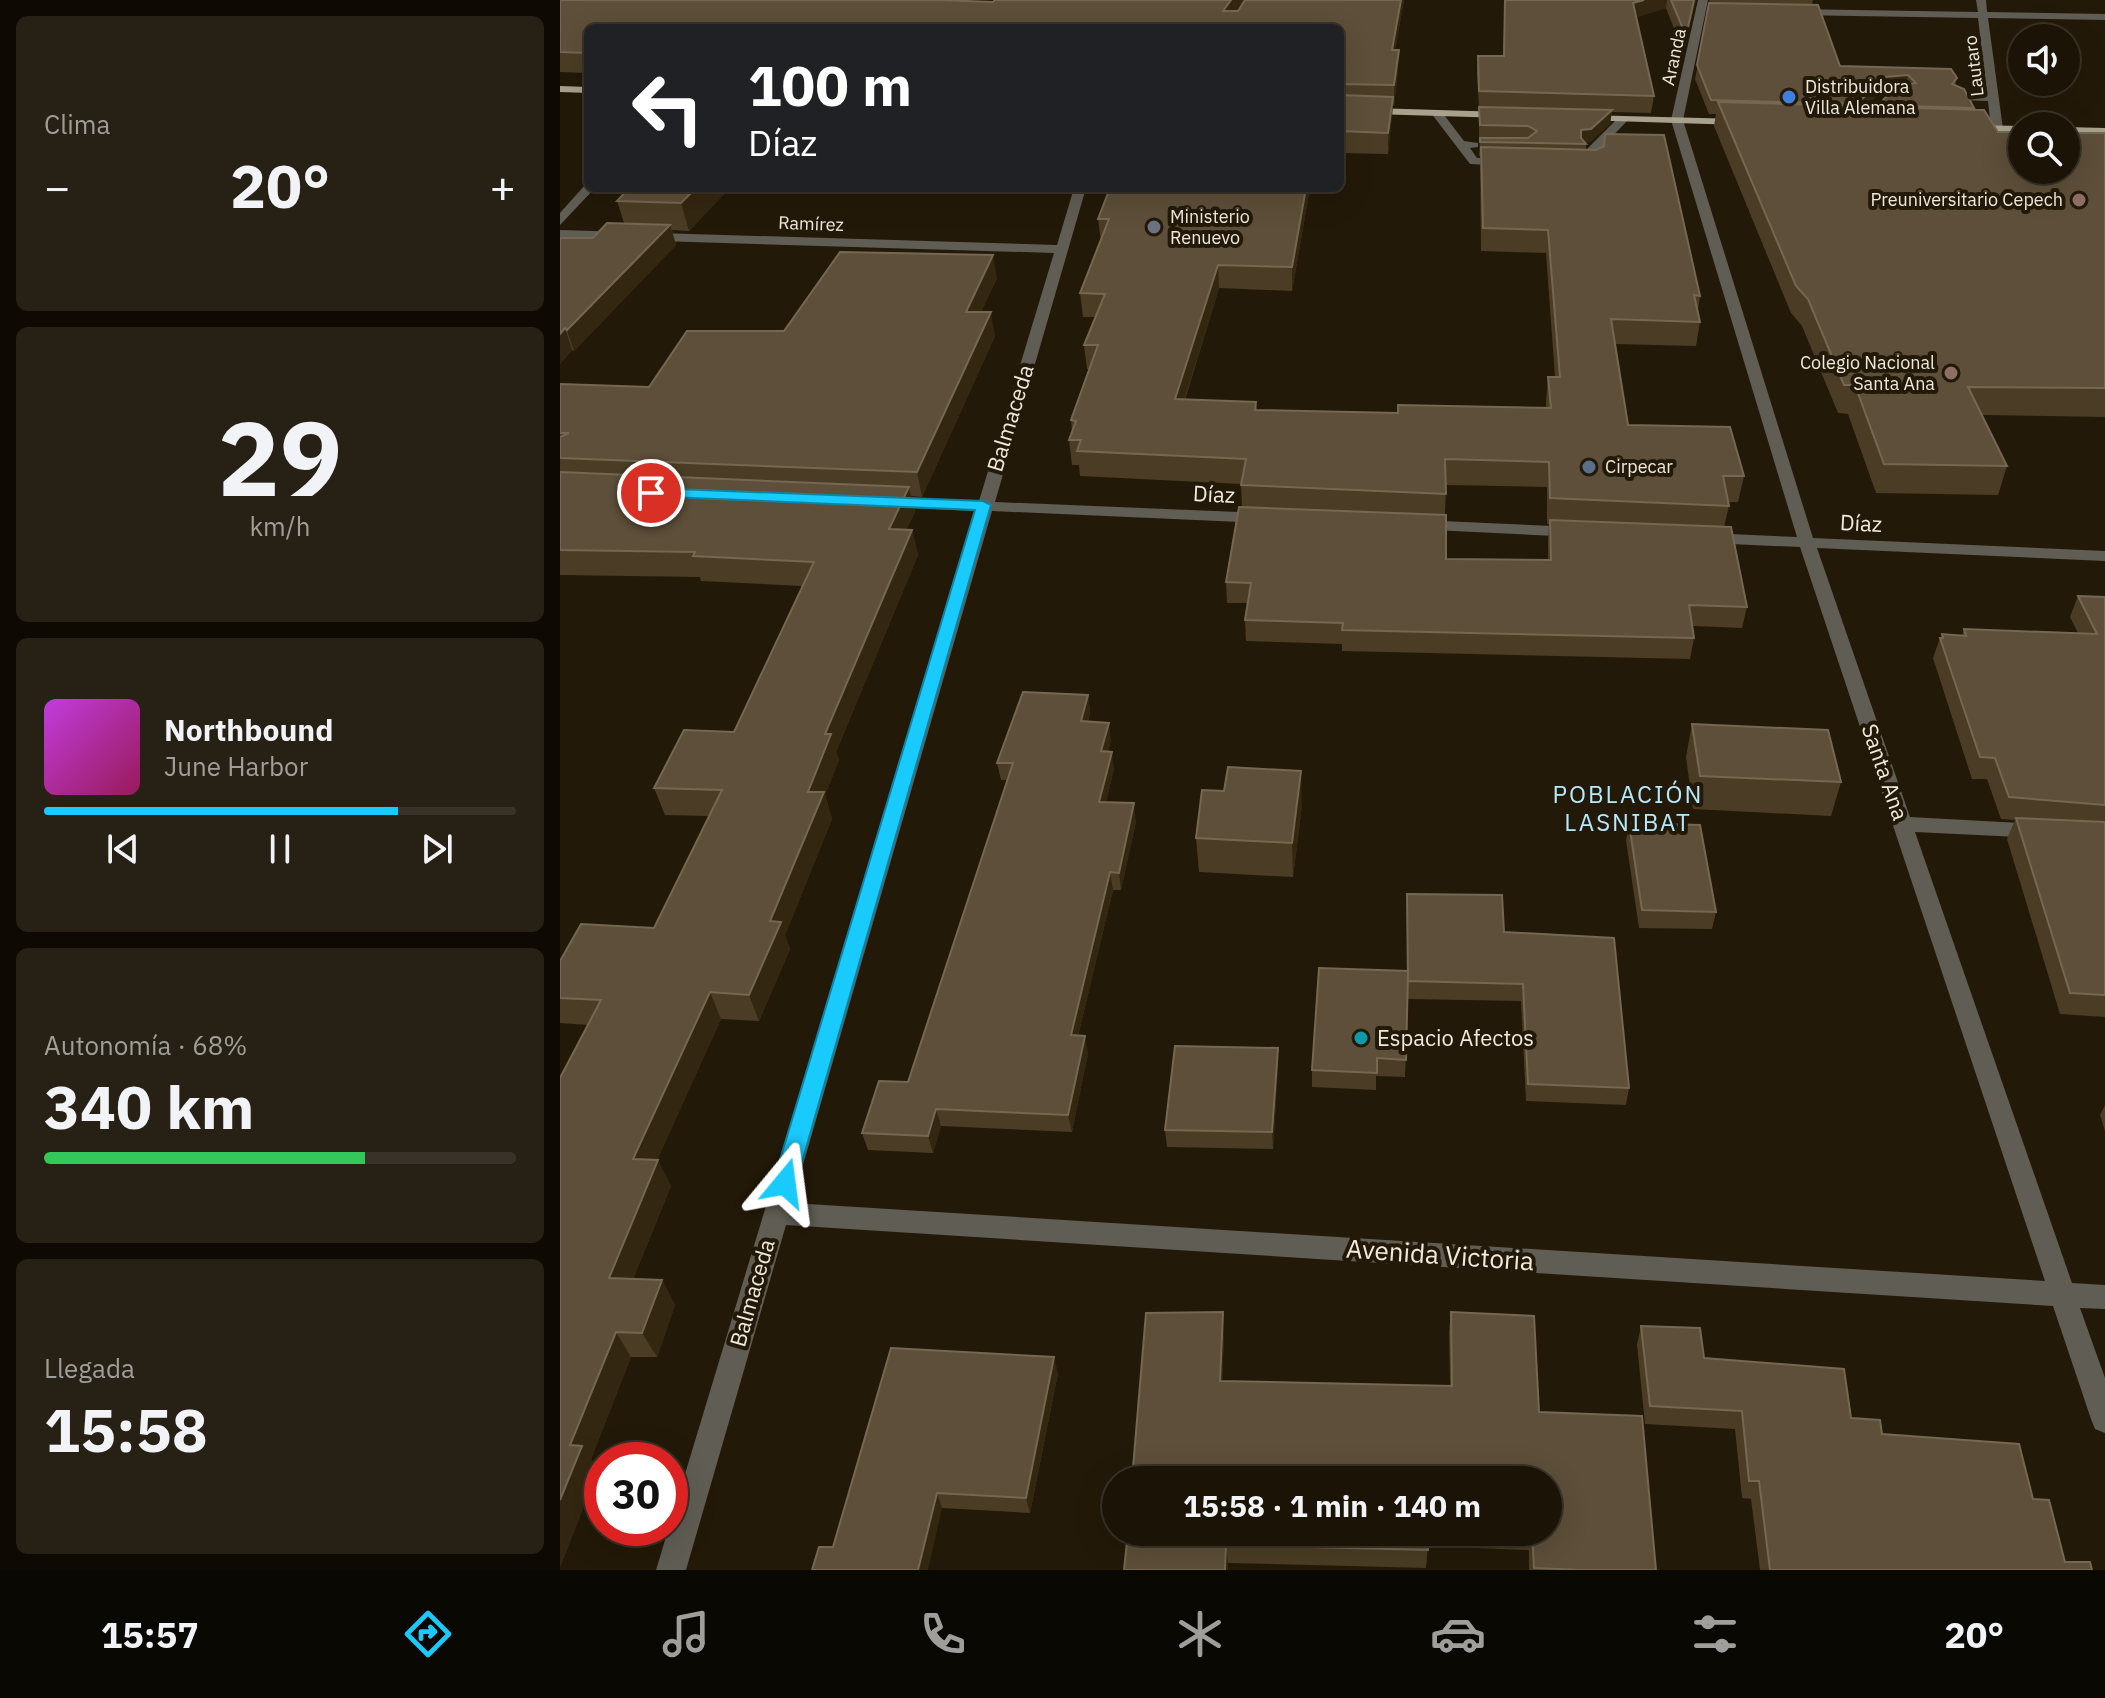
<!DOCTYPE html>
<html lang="es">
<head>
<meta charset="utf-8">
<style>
	:root { --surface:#1a1306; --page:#272014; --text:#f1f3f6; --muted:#9f9e9b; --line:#383228; --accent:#19cafc }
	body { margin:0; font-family:"IBM Plex Sans",sans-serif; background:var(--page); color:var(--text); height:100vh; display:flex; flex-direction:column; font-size:30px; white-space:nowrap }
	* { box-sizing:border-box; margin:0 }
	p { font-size:26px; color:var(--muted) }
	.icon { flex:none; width:44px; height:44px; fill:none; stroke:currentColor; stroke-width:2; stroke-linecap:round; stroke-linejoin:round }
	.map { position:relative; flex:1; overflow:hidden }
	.side { display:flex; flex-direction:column; gap:16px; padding:16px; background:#0e0a03; width:560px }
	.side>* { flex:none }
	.top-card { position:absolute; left:24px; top:24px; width:760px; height:168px; border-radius:12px; box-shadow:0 8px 32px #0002,0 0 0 2px var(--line); background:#202124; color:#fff; overflow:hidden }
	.buttons { position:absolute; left:1448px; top:24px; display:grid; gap:16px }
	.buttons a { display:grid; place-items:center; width:72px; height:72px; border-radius:50%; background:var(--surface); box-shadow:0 8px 32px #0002,0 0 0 2px var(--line); font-size:40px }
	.speed { position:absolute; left:24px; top:1442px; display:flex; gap:16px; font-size:40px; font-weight:700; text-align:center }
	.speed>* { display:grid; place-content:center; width:104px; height:104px; border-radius:50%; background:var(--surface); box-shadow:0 8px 32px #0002,0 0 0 2px var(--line); line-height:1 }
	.speed .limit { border:12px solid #d22; background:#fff; color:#111 }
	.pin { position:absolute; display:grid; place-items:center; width:68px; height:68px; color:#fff; margin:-34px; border:4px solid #fff; border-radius:50%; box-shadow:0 2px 8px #0007 }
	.me { position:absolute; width:88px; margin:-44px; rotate:16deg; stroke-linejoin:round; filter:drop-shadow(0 0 6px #0008) }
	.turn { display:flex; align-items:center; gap:28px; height:168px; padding:0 32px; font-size:36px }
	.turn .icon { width:104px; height:104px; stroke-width:2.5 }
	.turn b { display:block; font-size:56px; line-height:68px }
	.big { font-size:60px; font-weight:700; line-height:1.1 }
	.side .widget { flex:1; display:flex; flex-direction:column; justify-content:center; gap:12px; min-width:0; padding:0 28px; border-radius:12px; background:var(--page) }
	.side .dial { align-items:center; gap:0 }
	.dial b { font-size:104px; line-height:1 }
	.song { display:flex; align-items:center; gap:24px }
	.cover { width:96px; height:96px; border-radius:12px; background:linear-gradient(135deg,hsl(290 70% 55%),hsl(330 70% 35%)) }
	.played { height:8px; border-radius:4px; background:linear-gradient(90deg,var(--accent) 75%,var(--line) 75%) }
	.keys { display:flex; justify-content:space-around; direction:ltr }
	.heat { display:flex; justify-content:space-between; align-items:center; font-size:44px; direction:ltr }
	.charge { height:12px; border-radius:6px; background:linear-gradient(90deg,#34c759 68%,var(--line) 0) }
	.trip { position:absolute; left:542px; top:1466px; width:460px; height:80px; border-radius:40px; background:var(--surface); box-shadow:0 8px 32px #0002,0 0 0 2px var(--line); font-weight:700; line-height:80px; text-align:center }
	.menu { display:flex; height:128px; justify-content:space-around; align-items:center; background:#0a0802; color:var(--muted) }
	.menu .icon { width:56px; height:56px }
	.menu .current { color:var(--accent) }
	.menu b { font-size:36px; color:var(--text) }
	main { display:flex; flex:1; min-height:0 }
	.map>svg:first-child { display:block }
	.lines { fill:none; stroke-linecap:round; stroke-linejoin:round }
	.minor { fill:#605d54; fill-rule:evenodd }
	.major { fill:#a7a18e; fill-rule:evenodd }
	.wall { fill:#4b3d25; fill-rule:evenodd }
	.shaded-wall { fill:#342711 }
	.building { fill:#5d4f39; stroke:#746853; stroke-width:2 }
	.route { fill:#19cafc; stroke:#1083a4; stroke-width:2 }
	.shop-dot { fill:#3f7fe0; stroke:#231908; stroke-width:3 }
	.education-dot { fill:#8d6e63; stroke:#231908; stroke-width:3 }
	.worship-dot { fill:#6b7280; stroke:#231908; stroke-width:3 }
	.service-dot { fill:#5c6f8a; stroke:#231908; stroke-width:3 }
	.culture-dot { fill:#0f9aa8; stroke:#231908; stroke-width:3 }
	.labels { text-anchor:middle; stroke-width:8; stroke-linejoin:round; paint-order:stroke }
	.far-street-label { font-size:18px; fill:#f0e9de; stroke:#231908 }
	.far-poi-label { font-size:18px; fill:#f0e9de; stroke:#231908; text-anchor:start }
	.street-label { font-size:22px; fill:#f0e9de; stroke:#231908 }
	.poi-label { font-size:22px; fill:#f0e9de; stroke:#231908; text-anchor:start }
	.neighbourhood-label { font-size:24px; letter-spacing:2px; fill:#b5e9fe; stroke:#231908 }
	.near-street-label { font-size:26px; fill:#f0e9de; stroke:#231908 }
</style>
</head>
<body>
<main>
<section class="side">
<div class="widget"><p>Clima</p>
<div class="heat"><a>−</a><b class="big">20°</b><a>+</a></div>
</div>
<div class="widget dial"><b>29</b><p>km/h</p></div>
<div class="widget">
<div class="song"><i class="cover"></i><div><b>Northbound</b><p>June Harbor</p></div></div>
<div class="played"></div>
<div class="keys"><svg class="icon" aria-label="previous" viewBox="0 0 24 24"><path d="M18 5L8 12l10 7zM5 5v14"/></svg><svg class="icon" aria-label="pause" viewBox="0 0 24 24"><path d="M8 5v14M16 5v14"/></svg><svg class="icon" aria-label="next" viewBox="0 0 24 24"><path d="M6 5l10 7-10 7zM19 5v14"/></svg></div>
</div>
<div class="widget"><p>Autonomía · 68%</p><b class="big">340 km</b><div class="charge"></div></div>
<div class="widget"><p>Llegada</p><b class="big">15:58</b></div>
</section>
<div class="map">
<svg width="1545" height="1570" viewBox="0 0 1545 1570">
	<rect width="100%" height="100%" fill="#231908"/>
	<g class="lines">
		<path class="minor" d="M1138,0H1148L1123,120L1253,538L1545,551V561L1257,548L1350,817L1478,824L1488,831L1478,838L1355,832L1512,1283L1545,1285V1309L1520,1308L1545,1378V1433L1535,1429L1531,1419L1493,1306L226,1225L126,1570H96L416,511L328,507L320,502L328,497L419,501L494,253L0,238V230L497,245L514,188H526L435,502L703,513L711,518L703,523L432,511L232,1203L1485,1281L1240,547L1147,543L1139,538L1147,533L1237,537L1111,120Z
			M1416,0H1426L1427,12L1545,14V20L1428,18L1443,129L1437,132L1431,129L1428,101L1396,100L1391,97L1396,94L1427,95L1418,18L1233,15L1228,12L1233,9L1418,12Z
			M873,111H881L904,141L918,143V147L910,148L917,158H945L951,162L945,166L910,164L871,113Z
			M1059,117L1069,119L1040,149L1038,167H1021V163L1028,161V148Z
			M25,185L35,188L0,225V213Z
			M859,520L1015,527L1023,532L1015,537L853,529L851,525Z"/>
		<path class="major" d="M0,86L28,87V93L0,92Z
			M780,107L944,112L950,115L944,118L780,113Z
			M1024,115L1180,119L1186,122L1180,125L1020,120L1018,118Z
			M1404,126L1408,125L1464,126L1462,132L1408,131L1402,128Z
			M1506,127L1545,128V134L1506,133Z"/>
	</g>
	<path class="wall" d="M0,0L433,2L435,0H844L835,50L838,70L834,106L833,105L828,154L780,153V28H28V73L0,72Z
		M945,0H1136L1123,51L1106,8L1076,17L1094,96L1091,113L1052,112L1050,124L1030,142L1025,143L1026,144V150L1140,296L1138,310L1140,322L1136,346L1055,344L1068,425L1184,476L1178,502H1168L1169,506L1164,527L1187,607L1182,628L1133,626L1134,638L1130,659L782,651V644L686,641L685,620L688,603H667L666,582L682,507L681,484L520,476L519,465H512L509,440L512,432L511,420L529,369H527L524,345L536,317H523L520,293L541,241L538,219L550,188H750L732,291L659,288L625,400L696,402L697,410L838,413L986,408V402L988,377H995L986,253L921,251L920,156H919L920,139L919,138V108L917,72L918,56H943ZM886,485L987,487V524H989L988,540V560L886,559L885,515Z
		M1149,0H1253L1252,5L1280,66L1397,78L1395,86L1414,108V109L1438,132L1545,133V417L1422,415L1447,466L1438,495L1316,493L1288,414L1278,413L1242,326L1231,313L1154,126L1156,114H1149L1135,79L1150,3ZM1333,90L1317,107L1306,106L1322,91Z
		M166,192L129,231L112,230L116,245L14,351L12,350L0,364V238H33L64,223L57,201Z
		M437,278L421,312L435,336L362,497L351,496L355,512L346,530H352L358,555L276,752L279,760L265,795L272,819L225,935L230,949L199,1021L161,1019L97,1160L111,1186L73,1279L102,1280L115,1305L97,1357H71L31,1459L38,1470L0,1567V1078L28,1025L0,1023V961L94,928L150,816L105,815L94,788L174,732L242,586L141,581L140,577L0,575V384L89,387L224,331Z
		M1518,596L1545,597V1017L1500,1014L1447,839L1455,820L1441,819L1427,779H1412L1373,658L1380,638H1381L1382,634L1402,635L1404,629L1518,633L1510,617Z
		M528,695L530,712L528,722L551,740L548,752L554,769L546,802L576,821L561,890H553L518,1036L528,1053L512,1132L381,1126L373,1153L308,1150L302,1133L348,1082L448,780H441L437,763Z
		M1132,724L1281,782L1271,816L1133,809L1126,757Z
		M664,791L742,805L733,877L639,872L636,838Z
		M1069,823L1156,912L1152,929L1079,928L1066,840Z
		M847,894L944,932L1069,1088L1066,1105L966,1101L961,1001L848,999L845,1077L816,1076V1090L752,1087V1070L847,971Z
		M718,1066L713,1149L607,1147L605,1130Z
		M1545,1105V1131L1540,1115Z
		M891,1312L979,1412L1096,1570H969V1550L868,1546L866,1568L668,1563V1570H564L568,1532H988L572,1480L664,1333L662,1381L890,1386L889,1332Z
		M1081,1326L1144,1358L1291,1418L1322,1434L1473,1499L1505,1562L1532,1570H1200L1191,1499L1182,1498L1175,1429L1085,1424L1077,1345Z
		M498,1373L470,1513L382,1508L273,1547Z"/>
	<path class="shaded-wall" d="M671,0H685L665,28L663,11Z
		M841,0H844L832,70V50Z
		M1084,0H1107L1106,8L1071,19L1073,3Z
		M1134,0H1136L1123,51L1126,36Z
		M839,50L838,70L834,106V85Z
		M1348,75L1345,89L1322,91L1294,118L1297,104L1325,77Z
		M833,97L832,117L828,154V133Z
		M1052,110L1050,124L1030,142L1020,144L1021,130Z
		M136,188H165L166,192L129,231L121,203Z
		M746,188H750L732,291V267Z
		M110,225L116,245L14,351L7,330Z
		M433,255L437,278L410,335L406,312Z
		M658,265L659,288L617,424L615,399Z
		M431,312L435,336L362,497L357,472Z
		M5,328L12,350L0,364V334Z
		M349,487L355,512L335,555L329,529Z
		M352,530L358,555L276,752L279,760L265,795L272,819L225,935L230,949L199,1021L189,995L265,734Z
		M528,695L530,712L523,739L521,721Z
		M549,723L551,740L544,769L541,751Z
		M552,752L554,769L542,819L539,802Z
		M741,771L742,805L733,877L732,843Z
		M574,803L576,821L561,890L559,873Z
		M550,872L553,890L514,1053L511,1035Z
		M150,992L161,1019L86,1185L73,1159Z
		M525,1036L528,1053L512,1132L508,1115Z
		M718,1048V1066L713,1149L712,1132Z
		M376,1109L381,1126L373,1153L368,1136Z
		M98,1160L111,1186L63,1303L49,1278Z
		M102,1280L115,1305L97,1357L82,1333Z
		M663,1312L664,1333L662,1401L660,1381Z
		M56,1332L71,1357L31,1459L38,1470L0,1567V1500L10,1445Z
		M494,1357L498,1373L470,1513L466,1498Z
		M377,1493L382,1508L368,1570H358Z
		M666,1545L668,1563V1570H665Z"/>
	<path class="building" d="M0,0H379L433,2L435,0H671L663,11H678L685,0H841L832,50H839L834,85L780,84V28H28V53L0,52Z
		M945,0H1084L1073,3L1094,96L919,91L918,56H944Z
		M1111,0H1134L1126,36Z
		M1149,3L1258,5L1280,66L1391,69L1397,78L1392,84L1404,89L1414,108L1318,105L1336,87L1356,83L1348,75L1325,77L1297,104L1151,100L1137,65Z
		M780,95L833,97L828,133L780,131Z
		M1158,102L1424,110L1438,132H1462V170H1506V133H1545V388L1408,387L1447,466L1324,464L1295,385H1284L1248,299L1236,286Z
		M919,107L1052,110L1031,129L1021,130V138L1026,144L920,142V138H968L977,131L968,126L920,125Z
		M1045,134L1104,135L1140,296L1134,295L1140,322L1051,319L1068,425L1170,427L1184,476H1163L1169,506L990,498L989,462L885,459L886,494L681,485L686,459L517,451L521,440H509L516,421L511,420L538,345H524L545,294L520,293L549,219H538L550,188H746L732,267L658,265L615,399L696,402L695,410L838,413V405L991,408L988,377H1000L988,230L923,228L921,147L1036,150L1044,146Z
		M69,188H136L121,203L57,201Z
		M47,223L110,225L7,330L5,328L0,334V238H33Z
		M280,252L433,255L406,312H431L357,472L0,458V437L9,433H0V384L89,387L127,331H224Z
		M0,472L349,487L329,529L352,530L265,734H271L248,792H264L210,921L221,922L189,995L150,992L73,1159L98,1160L49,1278L102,1280L82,1333L56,1332L10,1445L22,1446L0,1500V1078L41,1000L0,998V961L21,924L94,928L162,790L94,788L124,730L174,732L254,562L133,556L135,552L0,550Z
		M679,507L886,515V559L991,560L990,520L1171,527L1187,607L1129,605L1134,638L782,630L783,623L685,620L691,583L666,582Z
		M1518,596L1545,597V805L1449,797L1435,758L1420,757L1380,638H1383L1382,634L1406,636L1404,629L1537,634Z
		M463,692L528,695L521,721L549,723L541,751L552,752L539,802L574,803L559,873L550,872L511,1035L525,1036L508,1115L376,1109L368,1136L302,1133L319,1081L348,1082L453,763H437Z
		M1132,724L1268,730L1281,782L1140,776Z
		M668,767L741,771L732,843L636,838L642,790L664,791Z
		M1456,818L1545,822V995L1510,993Z
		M1069,823L1140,825L1156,912L1082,910Z
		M847,894L942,895L944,932L1054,938L1069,1088L968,1084L963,984L848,981Z
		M759,968L848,971L846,1060L817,1058V1073L752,1070Z
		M615,1046L718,1048L712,1132L605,1130Z
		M663,1312L660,1381L892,1386L891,1312L974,1316L979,1412L1082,1416L1096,1570H1021L974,1568L972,1532H988V1480H572L586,1313Z
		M1081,1326L1140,1328L1144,1358L1284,1369L1291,1418L1320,1420L1322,1434L1459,1444L1473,1499L1489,1500L1505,1562H1530L1532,1570H1210L1199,1481H1189L1182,1411L1090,1406Z
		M331,1348L494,1357L466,1498L377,1493L358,1570H252L259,1547H273Z
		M568,1532H867L868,1550L666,1545L665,1570H564Z"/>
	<path class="route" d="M91,488L423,501L431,505L236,1183L233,1190L225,1193L216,1190L213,1183L415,510L86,496L83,493Z"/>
	<circle class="shop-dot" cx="1229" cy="97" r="8"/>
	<g class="education-dot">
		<circle cx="1519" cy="200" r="8"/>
		<circle cx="1391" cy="373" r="8"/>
	</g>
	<circle class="worship-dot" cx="594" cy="227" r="8"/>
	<circle class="service-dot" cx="1029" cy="467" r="8"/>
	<circle class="culture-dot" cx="801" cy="1038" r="8"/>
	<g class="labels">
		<g class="far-street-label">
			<text transform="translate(1114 57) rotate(-78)" y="6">Aranda</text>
			<text transform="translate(1414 66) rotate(-97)" y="6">Lautaro</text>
			<text transform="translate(251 224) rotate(2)" y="6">Ramírez</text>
		</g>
		<g class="far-poi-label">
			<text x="1245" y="93">Distribuidora<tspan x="1245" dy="21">Villa Alemana</tspan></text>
			<text x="1503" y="206" text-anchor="end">Preuniversitario Cepech</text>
			<text x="610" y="223">Ministerio<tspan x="610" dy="21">Renuevo</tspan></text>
			<text x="1375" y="369" text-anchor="end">Colegio Nacional<tspan x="1375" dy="21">Santa Ana</tspan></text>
			<text x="1045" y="473">Cirpecar</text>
		</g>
		<g class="street-label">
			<text transform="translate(450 418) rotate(-73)" y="8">Balmaceda</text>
			<text transform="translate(654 494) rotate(3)" y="8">Díaz</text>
			<text transform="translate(1301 523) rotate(3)" y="8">Díaz</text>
			<text transform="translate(1325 772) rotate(71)" y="8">Santa Ana</text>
			<text transform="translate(192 1293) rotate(-74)" y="8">Balmaceda</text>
		</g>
		<g class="poi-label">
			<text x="817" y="1046">Espacio Afectos</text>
		</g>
		<g class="neighbourhood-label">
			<text x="1068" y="803">POBLACIÓN<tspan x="1068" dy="28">LASNIBAT</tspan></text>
		</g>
		<g class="near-street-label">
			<text transform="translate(880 1255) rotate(4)" y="9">Avenida Victoria</text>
		</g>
	</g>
</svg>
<div class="buttons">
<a><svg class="icon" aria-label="sound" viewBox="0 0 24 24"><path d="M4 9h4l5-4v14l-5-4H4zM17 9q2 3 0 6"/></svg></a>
<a><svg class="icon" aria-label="search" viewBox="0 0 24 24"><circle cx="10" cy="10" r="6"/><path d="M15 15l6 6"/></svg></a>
</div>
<div class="speed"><div class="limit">30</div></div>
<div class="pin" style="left:91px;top:493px;background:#d93025"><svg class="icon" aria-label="arrive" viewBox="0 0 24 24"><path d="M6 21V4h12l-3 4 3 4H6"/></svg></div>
<svg class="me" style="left:225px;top:1183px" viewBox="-20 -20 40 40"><path d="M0-17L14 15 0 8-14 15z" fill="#19cafc" stroke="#fff" stroke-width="4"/></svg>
<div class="trip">15:58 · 1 min · 140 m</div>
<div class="top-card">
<div class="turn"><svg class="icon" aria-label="left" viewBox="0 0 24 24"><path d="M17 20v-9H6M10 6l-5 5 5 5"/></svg><div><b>100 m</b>Díaz</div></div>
</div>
</div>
</main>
<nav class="menu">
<b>15:57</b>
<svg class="icon current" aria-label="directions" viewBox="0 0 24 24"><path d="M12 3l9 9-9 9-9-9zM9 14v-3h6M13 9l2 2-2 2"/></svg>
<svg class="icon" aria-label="music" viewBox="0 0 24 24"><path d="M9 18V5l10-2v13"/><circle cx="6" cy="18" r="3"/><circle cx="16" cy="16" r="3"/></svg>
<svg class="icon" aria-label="phone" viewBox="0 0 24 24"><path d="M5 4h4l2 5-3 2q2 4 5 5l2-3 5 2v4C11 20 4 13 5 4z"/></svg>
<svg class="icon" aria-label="climate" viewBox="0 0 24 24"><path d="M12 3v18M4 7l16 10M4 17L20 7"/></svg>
<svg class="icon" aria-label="car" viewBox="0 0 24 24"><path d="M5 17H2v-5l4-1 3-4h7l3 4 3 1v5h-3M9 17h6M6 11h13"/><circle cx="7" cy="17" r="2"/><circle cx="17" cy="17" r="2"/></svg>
<svg class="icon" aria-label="filters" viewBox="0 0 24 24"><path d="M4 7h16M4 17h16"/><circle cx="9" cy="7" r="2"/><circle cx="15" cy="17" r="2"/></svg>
<b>20°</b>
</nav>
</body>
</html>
